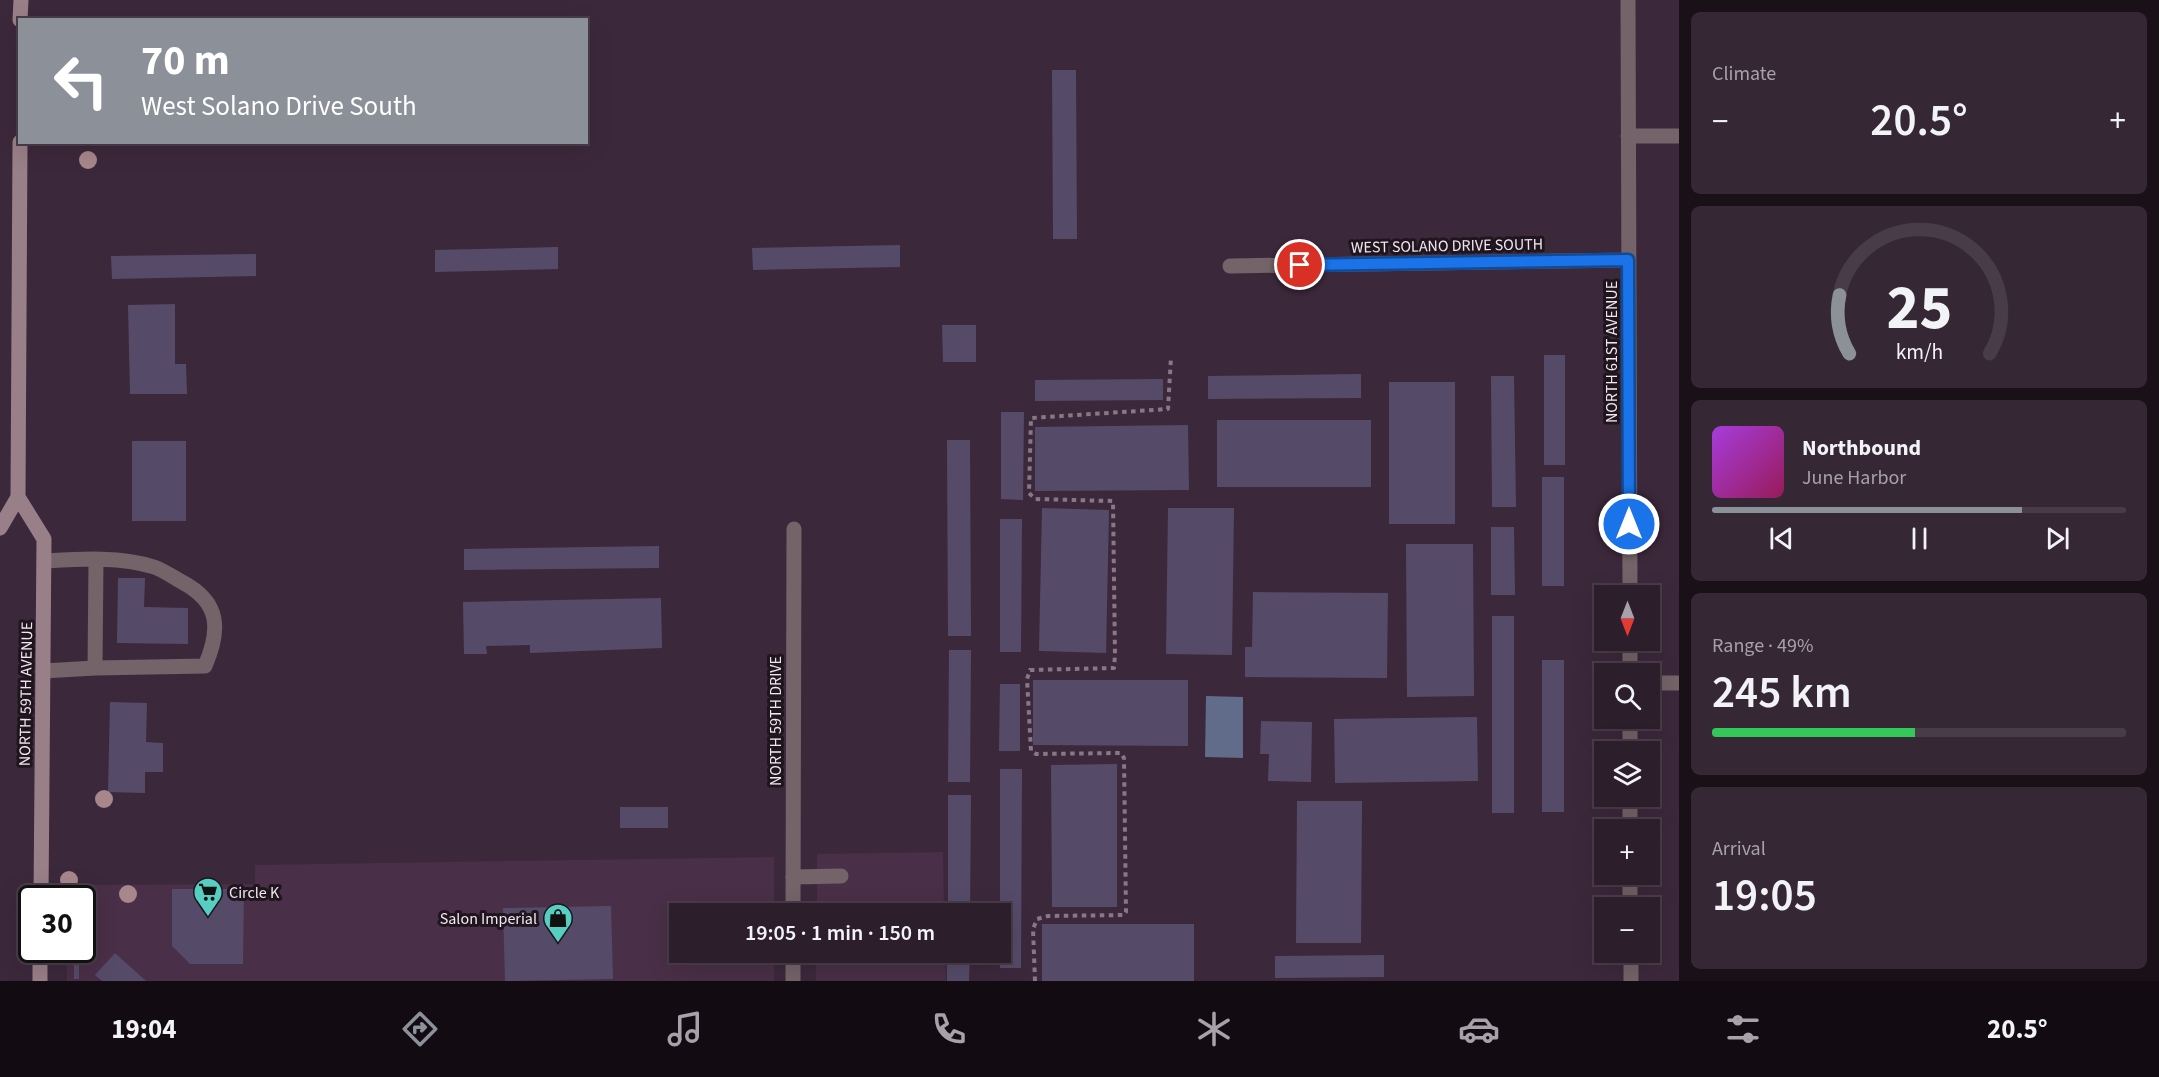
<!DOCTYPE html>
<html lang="en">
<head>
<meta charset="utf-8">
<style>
	:root { --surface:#2d1e2c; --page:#352734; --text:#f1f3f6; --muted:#a7a2a9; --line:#483c48; --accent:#8c9099 }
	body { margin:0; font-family:"Source Sans 3",sans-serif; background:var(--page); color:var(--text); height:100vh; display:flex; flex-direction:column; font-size:22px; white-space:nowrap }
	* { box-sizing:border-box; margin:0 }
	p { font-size:20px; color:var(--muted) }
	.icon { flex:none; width:33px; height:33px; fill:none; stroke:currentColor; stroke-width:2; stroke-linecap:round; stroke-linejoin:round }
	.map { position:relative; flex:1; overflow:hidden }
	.panel { display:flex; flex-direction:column; gap:12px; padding:12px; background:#191018; width:480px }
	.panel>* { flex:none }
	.guide { position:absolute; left:18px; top:18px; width:570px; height:126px; border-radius:0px; box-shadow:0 6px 24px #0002,0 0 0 2px var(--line); background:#8c9099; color:#fff; overflow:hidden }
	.needle { width:39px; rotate:180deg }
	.controls { position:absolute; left:1594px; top:585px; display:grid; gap:12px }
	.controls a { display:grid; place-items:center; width:66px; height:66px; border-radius:0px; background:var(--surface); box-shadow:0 6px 24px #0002,0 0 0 2px var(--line); font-size:30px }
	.speed { position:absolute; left:18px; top:885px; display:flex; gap:12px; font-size:30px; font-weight:700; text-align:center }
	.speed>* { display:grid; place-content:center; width:78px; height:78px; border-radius:50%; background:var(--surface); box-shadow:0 6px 24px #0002,0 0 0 2px var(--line); line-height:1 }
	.speed .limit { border:3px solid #111; border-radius:9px; background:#fff; color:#111 }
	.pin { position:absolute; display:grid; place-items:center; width:51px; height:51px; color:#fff; margin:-26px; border:3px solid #fff; border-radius:50%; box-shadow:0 2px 6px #0007 }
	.me { position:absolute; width:66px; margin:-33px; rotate:0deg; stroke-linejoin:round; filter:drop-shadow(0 0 4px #0008) }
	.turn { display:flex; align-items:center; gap:21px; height:126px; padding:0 24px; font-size:27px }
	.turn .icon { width:78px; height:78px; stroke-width:2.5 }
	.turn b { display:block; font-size:42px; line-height:51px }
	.big { font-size:45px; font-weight:600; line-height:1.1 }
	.panel .widget { flex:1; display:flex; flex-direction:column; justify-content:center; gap:9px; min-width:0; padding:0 21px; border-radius:9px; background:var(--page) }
	.panel .dial { align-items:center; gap:0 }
	.dial svg { height:156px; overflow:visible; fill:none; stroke:var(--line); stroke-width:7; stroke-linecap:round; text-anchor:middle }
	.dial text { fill:var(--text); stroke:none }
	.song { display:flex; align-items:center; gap:18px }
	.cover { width:72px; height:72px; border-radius:9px; background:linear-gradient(135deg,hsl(280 70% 55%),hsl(330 70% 35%)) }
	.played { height:6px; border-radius:3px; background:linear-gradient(90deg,var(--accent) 75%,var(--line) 75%) }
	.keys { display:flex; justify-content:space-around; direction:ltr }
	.heat { display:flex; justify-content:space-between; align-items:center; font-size:33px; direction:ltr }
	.charge { height:9px; border-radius:4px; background:linear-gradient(90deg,#34c759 49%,var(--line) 0) }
	.trip { position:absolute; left:669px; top:903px; width:342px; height:60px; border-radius:0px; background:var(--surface); box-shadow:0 6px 24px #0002,0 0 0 2px var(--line); font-weight:600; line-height:60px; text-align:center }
	.tabs { display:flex; height:96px; justify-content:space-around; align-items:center; background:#120c12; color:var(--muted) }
	.tabs .icon { width:42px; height:42px }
	.tabs .selected { color:var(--accent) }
	.tabs b { font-size:27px; color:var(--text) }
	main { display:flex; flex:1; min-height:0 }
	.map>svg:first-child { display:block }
	.built { fill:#492f47 }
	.water { fill:#616b8a }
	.building { fill:#554b69 }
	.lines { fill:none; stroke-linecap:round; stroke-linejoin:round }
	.path { stroke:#887787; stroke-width:4; stroke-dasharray:4.5 4.5; stroke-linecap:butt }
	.lane { stroke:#746368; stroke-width:15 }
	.street { stroke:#746368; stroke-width:15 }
	.secondary { stroke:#997f87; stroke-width:15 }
	.tree { fill:#a7868c }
	.route-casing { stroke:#114b97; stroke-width:15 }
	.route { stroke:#1a73e8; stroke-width:10 }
	.labels { text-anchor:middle; stroke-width:6; stroke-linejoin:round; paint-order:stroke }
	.street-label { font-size:16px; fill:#f3e6f2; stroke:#1e151d }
	.poi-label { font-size:16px; fill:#f3e6f2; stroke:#1e151d; text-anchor:start }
</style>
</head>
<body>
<main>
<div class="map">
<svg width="1679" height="981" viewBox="0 0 1679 981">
	<rect width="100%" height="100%" fill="#3c283b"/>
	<path class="built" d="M943,852L944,913L817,914V854Z
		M774,857V913L680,914V952L774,953V981H67L66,950H82V898H61L60,885L255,884V865Z
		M816,953H945L946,981H816Z"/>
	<path class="water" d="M1206,696L1243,697V758L1205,757Z"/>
	<path class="building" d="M1052,70H1076L1077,239H1053Z
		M900,245V267L753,270L752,248Z
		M558,247V269L435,272V250Z
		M256,254V276L112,279L111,256Z
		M175,304V364H186L187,394H130L128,305Z
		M942,325H976V362H943Z
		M1544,355H1565V465H1544Z
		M1361,374V398L1208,399V376Z
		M1491,376H1514L1516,507H1492Z
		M1163,379V400L1035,401V380Z
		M1389,382H1455V524H1389Z
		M1001,412H1024L1023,500L1001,499Z
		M1217,420H1371V487H1217Z
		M1188,425L1189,490L1035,491V427Z
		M947,440H970L971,636H948Z
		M132,441H186V521H132Z
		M1542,477H1564V586H1542Z
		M1042,508L1109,510L1106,653L1039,651Z
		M1168,508H1234L1232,655L1166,654Z
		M1000,519H1022L1021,652H1000Z
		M1491,527H1514L1515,595H1491Z
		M1406,544H1473L1474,696L1407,697Z
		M659,546V568L464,570V549Z
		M118,578H145L144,607L188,608V644L117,643Z
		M1253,592L1388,593L1387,678L1245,677V647H1252Z
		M661,598L662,648L530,653V645L486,646L487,654H464L463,602Z
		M1492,616H1514V813H1492Z
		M949,650H971L970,782H948Z
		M1542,660H1564V812H1542Z
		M1033,680H1188V746L1033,745Z
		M1000,684H1020V751H999Z
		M110,702L147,703L146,742L163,743V772H145V793L108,792Z
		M1477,717L1478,781L1335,783L1334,719Z
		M1261,721L1312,722L1311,782L1268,781L1269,754H1260Z
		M1117,764V907H1052L1051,765Z
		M1000,769H1022L1021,968H1000Z
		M948,795H971L970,914H948Z
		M1297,801H1362L1361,943H1296Z
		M620,807H668V828H620Z
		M172,889H244L243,964H190L172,946Z
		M611,906L613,979L505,981L503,908Z
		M1042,924H1194V981H1042Z
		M947,952H970L969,981H947Z
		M115,953L146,981H102L95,975Z
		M1384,955V977L1275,978V956Z
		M74,965H79V979H74Z"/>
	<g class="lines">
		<path class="path" d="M1035,981L1033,929L1037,919L1048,916L1124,915L1126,912L1124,758L1121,753L1036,754L1031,751L1027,679L1030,670L1114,668L1115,655L1113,501L1035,499L1029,493L1031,418L1168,409L1171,357"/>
		<path class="lane" d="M95,668L96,560
			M43,671L95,668L205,666C221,629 220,602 182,582C173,577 163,570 154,567C120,556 79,559 44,561
			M793,877L841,876"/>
		<path class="street" d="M1628,0L1630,596
			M1628,136H1679
			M1230,266L1628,260
			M1630,640V674
			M1650,683H1679
			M1630,718V752
			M1630,796V830
			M1630,874V908
			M793,914L794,529
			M793,952V981
			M1631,952V981"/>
		<path class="secondary" d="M20,20L21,0
			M18,497L44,539L41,898
			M0,528L18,497L20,142
			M40,981V950"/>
	</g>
	<g class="tree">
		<circle cx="88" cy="160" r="9"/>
		<circle cx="104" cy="799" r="9"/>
		<circle cx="69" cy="880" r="9"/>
		<circle cx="128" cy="894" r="9"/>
	</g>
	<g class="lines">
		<g class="route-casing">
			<path id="route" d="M1300,265L1628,260L1629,524"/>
		</g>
		<use href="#route" class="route"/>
	</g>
	<defs>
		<g id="supermarket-pin" transform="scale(1.5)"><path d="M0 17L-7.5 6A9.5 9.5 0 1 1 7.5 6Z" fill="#57cec2" stroke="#1e151d"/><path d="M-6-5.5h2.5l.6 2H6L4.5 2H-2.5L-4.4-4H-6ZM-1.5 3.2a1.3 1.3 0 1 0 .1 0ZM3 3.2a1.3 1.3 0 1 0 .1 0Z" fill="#111"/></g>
		<g id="shop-pin" transform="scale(1.5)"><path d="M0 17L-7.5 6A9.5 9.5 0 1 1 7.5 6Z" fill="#57cec2" stroke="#1e151d"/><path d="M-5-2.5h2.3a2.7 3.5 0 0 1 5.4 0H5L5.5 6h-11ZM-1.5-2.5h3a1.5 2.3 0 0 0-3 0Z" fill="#111"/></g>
	</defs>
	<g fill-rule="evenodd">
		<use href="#supermarket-pin" x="208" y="892"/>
		<use href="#shop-pin" x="558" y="918"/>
	</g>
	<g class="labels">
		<g class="street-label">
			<text transform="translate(1447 245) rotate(-1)" y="6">WEST SOLANO DRIVE SOUTH</text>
			<text transform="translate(1611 352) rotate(-90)" y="6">NORTH 61ST AVENUE</text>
			<text transform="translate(25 694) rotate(-89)" y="6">NORTH 59TH AVENUE</text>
			<text transform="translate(775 721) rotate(-90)" y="6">NORTH 59TH DRIVE</text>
		</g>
		<g class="poi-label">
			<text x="229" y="898">Circle K</text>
			<text x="537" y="924" text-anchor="end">Salon Imperial</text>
		</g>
	</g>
</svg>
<div class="controls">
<a><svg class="needle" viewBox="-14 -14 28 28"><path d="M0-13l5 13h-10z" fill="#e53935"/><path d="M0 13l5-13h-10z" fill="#a7a2a9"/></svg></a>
<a><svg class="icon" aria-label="search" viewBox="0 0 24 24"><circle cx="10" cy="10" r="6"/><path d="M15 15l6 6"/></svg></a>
<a><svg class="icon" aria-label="layers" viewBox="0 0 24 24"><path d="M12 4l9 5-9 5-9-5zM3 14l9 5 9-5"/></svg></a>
<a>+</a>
<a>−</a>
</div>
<div class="speed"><div class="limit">30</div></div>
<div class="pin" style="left:1300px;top:265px;background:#d93025"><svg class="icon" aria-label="arrive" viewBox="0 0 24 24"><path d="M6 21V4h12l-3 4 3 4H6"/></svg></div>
<svg class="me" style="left:1629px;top:524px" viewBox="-20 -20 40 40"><circle r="17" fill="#1a73e8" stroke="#fff" stroke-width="3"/><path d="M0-11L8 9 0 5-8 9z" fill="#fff"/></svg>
<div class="trip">19:05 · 1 min · 150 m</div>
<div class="guide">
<div class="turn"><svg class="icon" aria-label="left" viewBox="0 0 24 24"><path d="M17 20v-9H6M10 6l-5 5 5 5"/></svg><div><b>70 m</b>West Solano Drive South</div></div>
</div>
</div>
<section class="panel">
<div class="widget"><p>Climate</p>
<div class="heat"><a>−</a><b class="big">20.5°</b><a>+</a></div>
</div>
<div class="widget dial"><svg viewBox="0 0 100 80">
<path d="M14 69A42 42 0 1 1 86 69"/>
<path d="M14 69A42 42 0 0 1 9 39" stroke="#8c9099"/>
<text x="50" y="56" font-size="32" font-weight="700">25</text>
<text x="50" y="72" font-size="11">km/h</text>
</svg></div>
<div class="widget">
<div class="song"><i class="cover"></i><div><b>Northbound</b><p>June Harbor</p></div></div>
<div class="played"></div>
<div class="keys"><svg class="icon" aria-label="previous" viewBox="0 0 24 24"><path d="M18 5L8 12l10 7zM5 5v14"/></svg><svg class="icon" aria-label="pause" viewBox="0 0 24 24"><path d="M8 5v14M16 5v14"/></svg><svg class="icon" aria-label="next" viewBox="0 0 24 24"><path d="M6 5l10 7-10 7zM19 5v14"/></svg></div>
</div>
<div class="widget"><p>Range · 49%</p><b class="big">245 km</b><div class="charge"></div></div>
<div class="widget"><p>Arrival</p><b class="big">19:05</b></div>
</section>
</main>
<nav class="tabs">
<b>19:04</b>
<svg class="icon selected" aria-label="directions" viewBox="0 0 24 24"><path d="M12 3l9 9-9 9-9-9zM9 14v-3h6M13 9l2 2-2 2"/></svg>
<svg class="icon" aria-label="music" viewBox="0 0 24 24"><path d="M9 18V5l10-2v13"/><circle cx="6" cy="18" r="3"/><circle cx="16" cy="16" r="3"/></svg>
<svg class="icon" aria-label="phone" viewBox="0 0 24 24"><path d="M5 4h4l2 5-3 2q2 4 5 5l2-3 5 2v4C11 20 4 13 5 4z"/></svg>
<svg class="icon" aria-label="climate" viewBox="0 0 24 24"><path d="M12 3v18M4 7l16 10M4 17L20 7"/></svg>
<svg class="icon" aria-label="car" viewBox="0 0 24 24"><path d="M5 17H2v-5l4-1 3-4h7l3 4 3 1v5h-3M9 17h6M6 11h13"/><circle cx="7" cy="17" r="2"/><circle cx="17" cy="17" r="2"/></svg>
<svg class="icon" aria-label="filters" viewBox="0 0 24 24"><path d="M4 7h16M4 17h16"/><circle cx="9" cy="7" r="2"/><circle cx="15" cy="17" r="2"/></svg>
<b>20.5°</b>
</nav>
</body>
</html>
